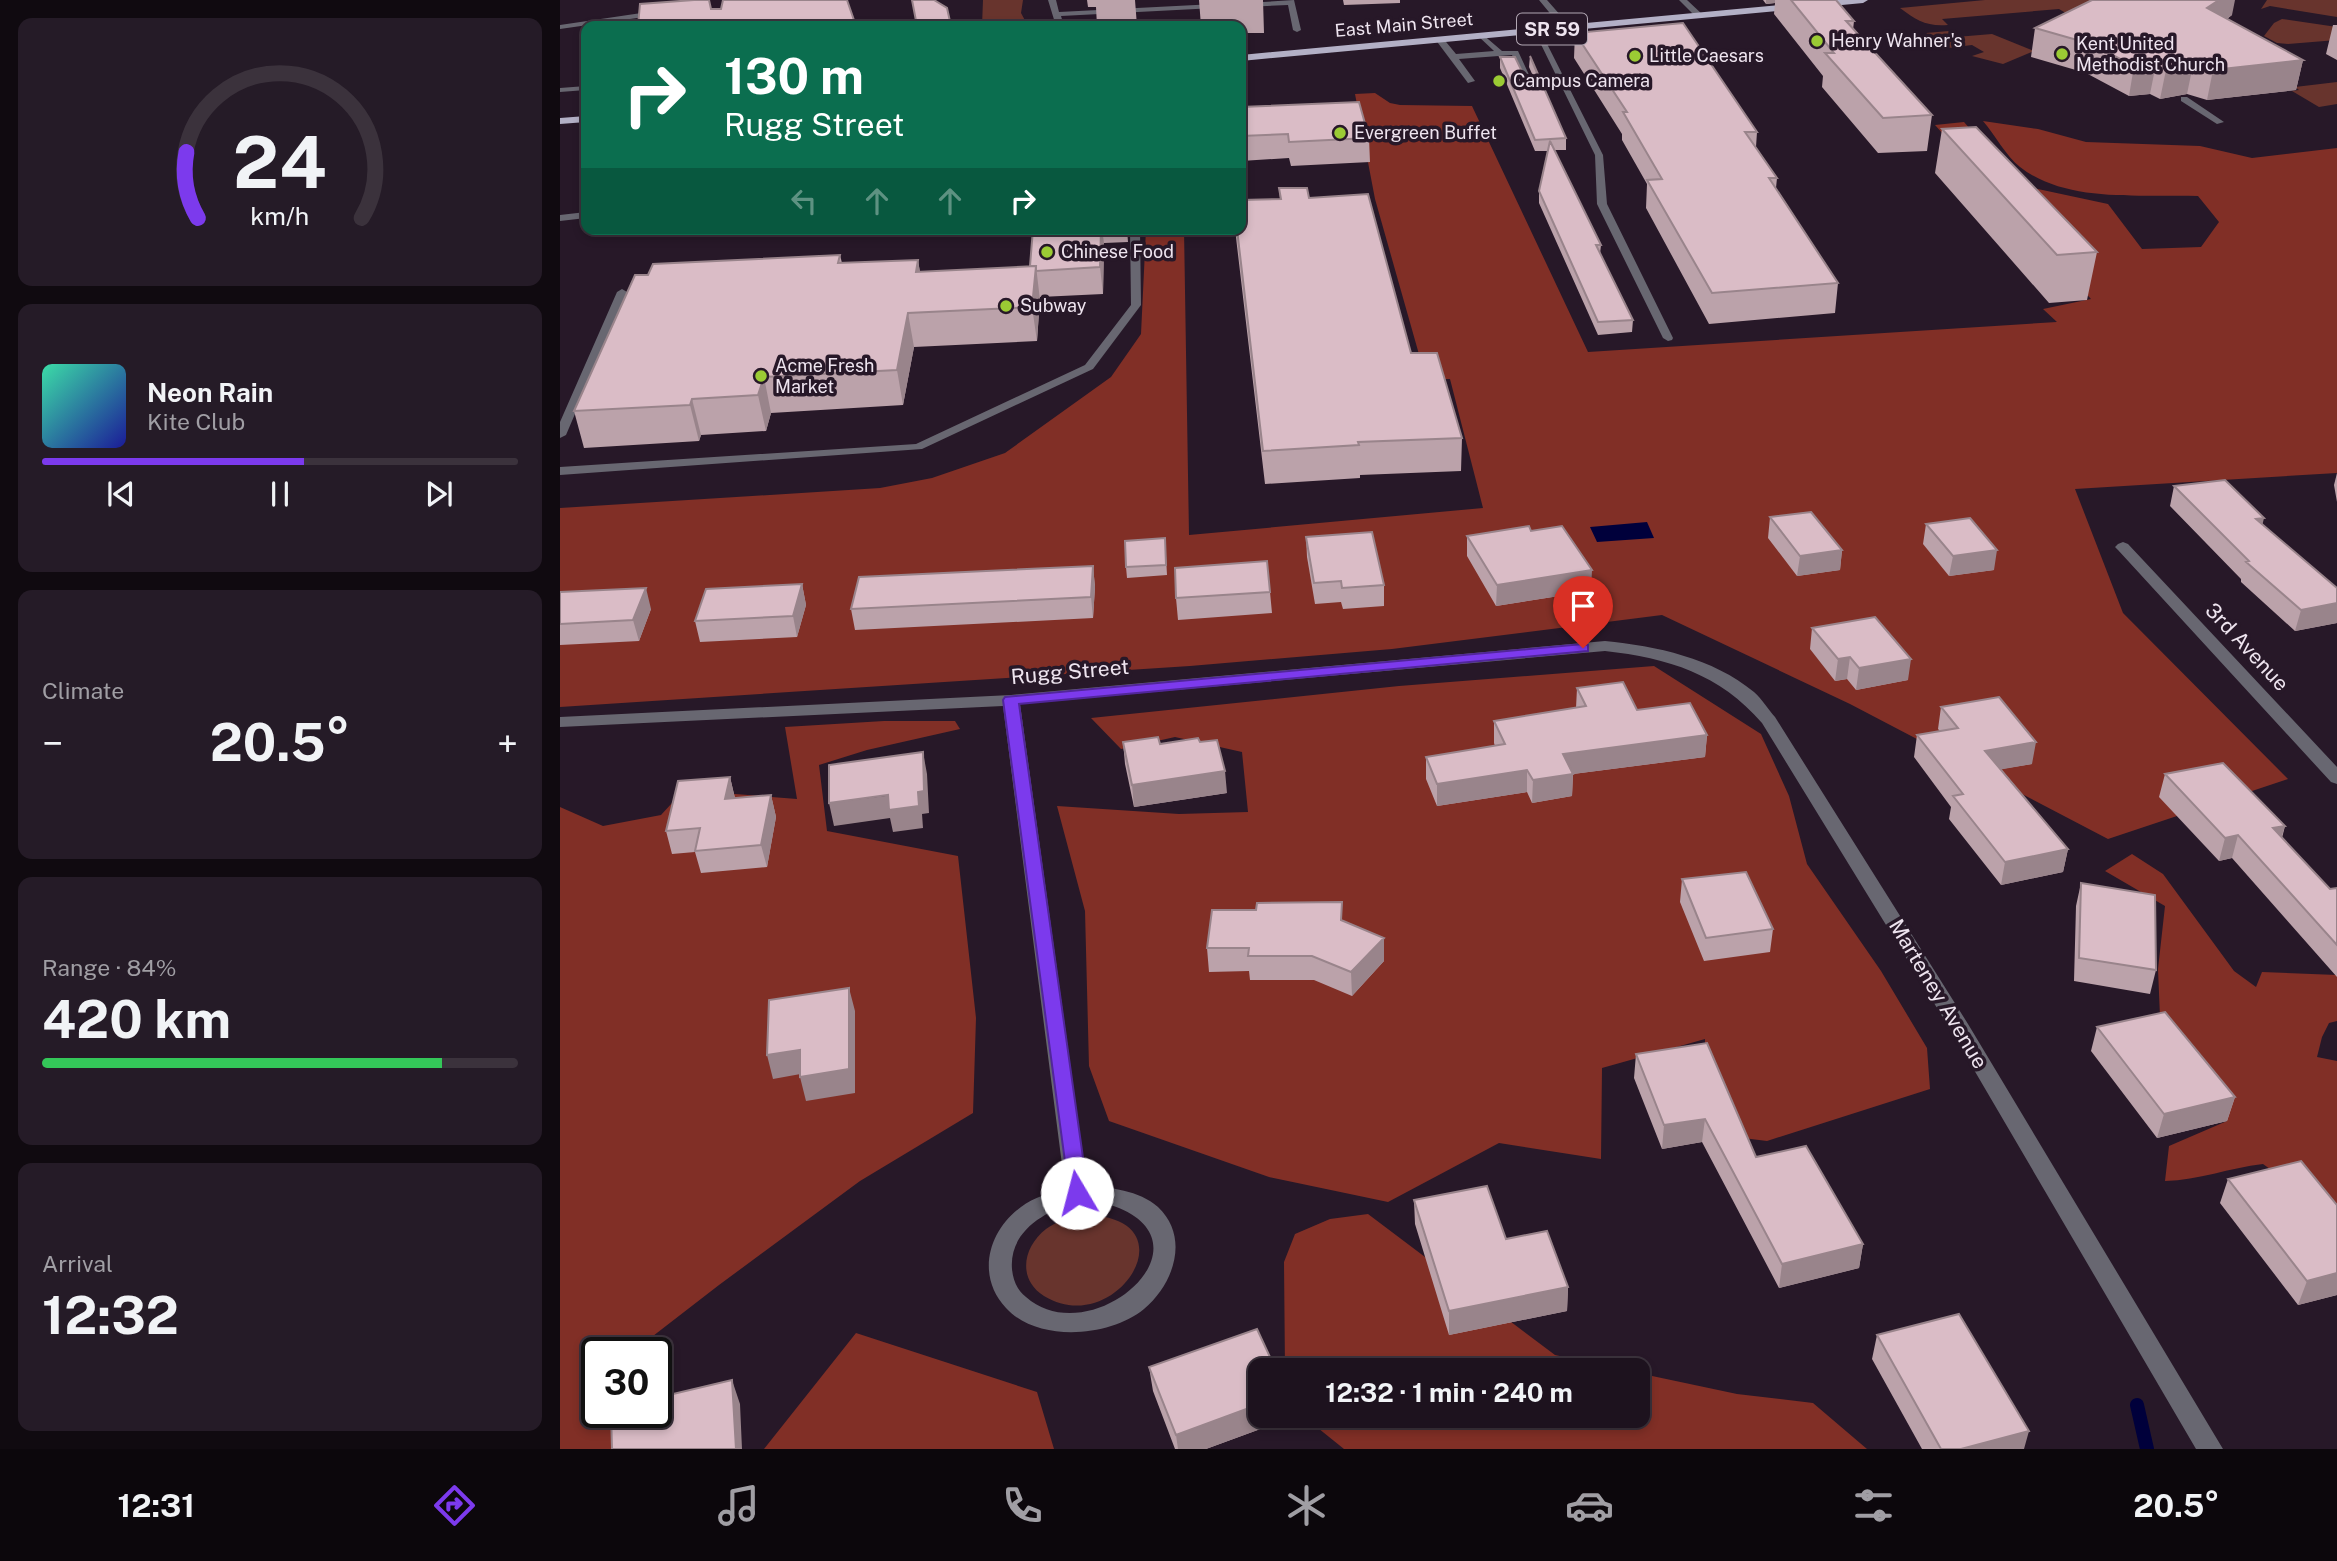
<!DOCTYPE html>
<html lang="en">
<head>
<meta charset="utf-8">
<style>
	:root { --surface:#1d121e; --page:#251b27; --text:#f1f3f6; --muted:#a09ea4; --line:#3b323c; --accent:#7c3aed }
	body { margin:0; font-family:"Public Sans",sans-serif; background:var(--page); color:var(--text); height:100vh; display:flex; flex-direction:column; font-size:26px; white-space:nowrap }
	* { box-sizing:border-box; margin:0 }
	p { font-size:23px; color:var(--muted) }
	.icon { flex:none; width:38px; height:38px; fill:none; stroke:currentColor; stroke-width:2; stroke-linecap:round; stroke-linejoin:round }
	.map { position:relative; flex:1; overflow:hidden }
	.details { display:flex; flex-direction:column; gap:18px; padding:18px; background:#100a10; width:560px }
	.details>* { flex:none }
	.banner { position:absolute; left:21px; top:21px; width:665px; height:214px; border-radius:14px; box-shadow:0 4px 10px #0003,0 0 0 2px var(--line); background:#0b6e4f; color:#fff; overflow:hidden }
	.speed { position:absolute; left:21px; top:1337px; display:flex; gap:14px; font-size:35px; font-weight:700; text-align:center }
	.speed>* { display:grid; place-content:center; width:91px; height:91px; border-radius:50%; background:var(--surface); box-shadow:0 4px 10px #0003,0 0 0 2px var(--line); line-height:1 }
	.speed .limit { border:4px solid #111; border-radius:10px; background:#fff; color:#111 }
	.pin { position:absolute; display:grid; place-items:center; width:60px; height:60px; color:#fff; margin:-72px -30px; border-radius:50% 50% 50% 0; rotate:-45deg; box-shadow:0 0 7px #0007 }
	.pin .icon { rotate:45deg }
	.me { position:absolute; width:77px; margin:-38px; rotate:352deg; stroke-linejoin:round; filter:drop-shadow(0 0 5px #0008) }
	.turn { display:flex; align-items:center; gap:24px; height:147px; padding:0 28px; font-size:32px }
	.turn .icon { width:91px; height:91px; stroke-width:2.5 }
	.turn b { display:block; font-size:49px; line-height:60px }
	.lanes { display:flex; align-items:center; height:66px; padding:0 28px; background:#0003; justify-content:center; gap:35px; direction:ltr }
	.lanes .off { opacity:.35 }
	.big { font-size:52px; font-weight:700; line-height:1.1 }
	.details .widget { flex:1; display:flex; flex-direction:column; justify-content:center; gap:10px; min-width:0; padding:0 24px; border-radius:14px; background:var(--page) }
	.details .dial { align-items:center; gap:0 }
	.dial svg { height:182px; overflow:visible; fill:none; stroke:var(--line); stroke-width:7; stroke-linecap:round; text-anchor:middle }
	.dial text { fill:var(--text); stroke:none }
	.song { display:flex; align-items:center; gap:21px }
	.cover { width:84px; height:84px; border-radius:10px; background:linear-gradient(135deg,hsl(160 70% 55%),hsl(240 70% 35%)) }
	.played { height:7px; border-radius:4px; background:linear-gradient(90deg,var(--accent) 55%,var(--line) 55%) }
	.keys { display:flex; justify-content:space-around; direction:ltr }
	.heat { display:flex; justify-content:space-between; align-items:center; font-size:38px; direction:ltr }
	.charge { height:10px; border-radius:5px; background:linear-gradient(90deg,#34c759 84%,var(--line) 0) }
	.trip { position:absolute; left:688px; top:1358px; width:402px; height:70px; border-radius:14px; background:var(--surface); box-shadow:0 4px 10px #0003,0 0 0 2px var(--line); font-weight:700; line-height:70px; text-align:center }
	.dock { display:flex; height:112px; justify-content:space-around; align-items:center; background:#0c070c; color:var(--muted) }
	.dock .icon { width:49px; height:49px }
	.dock .current { color:var(--accent) }
	.dock b { font-size:32px; color:var(--text) }
	main { display:flex; flex:1; min-height:0 }
	.map>svg:first-child { display:block }
	.green { fill:#68342d }
	.forest { fill:#812f26 }
	.water { fill:#00003b }
	.lines { fill:none; stroke-linecap:round; stroke-linejoin:round }
	.stream { stroke:#00003b; stroke-width:14 }
	.lane { fill:#686771; fill-rule:evenodd }
	.street { fill:#686771; fill-rule:evenodd }
	.primary { fill:#b3b0c6; fill-rule:evenodd }
	.wall { fill:#bba2aa }
	.shaded-wall { fill:#99848b }
	.building { fill:#dabcc6; stroke:#99848b; stroke-width:2 }
	.route { fill:#7c3aed; stroke:#51269a; stroke-width:2 }
	.poi-dot { fill:#9bcb34; stroke:#271828; stroke-width:2.5 }
	.labels { text-anchor:middle; stroke-width:7; stroke-linejoin:round; paint-order:stroke }
	.far-street-label { font-size:18px; fill:#eee4ef; stroke:#271828 }
	.far-poi-label { font-size:18px; fill:#eee4ef; stroke:#271828; text-anchor:start }
	.shield { fill:#271828; stroke:#b2a7b3; stroke-width:2 }
	.shield-label { font-size:19px; font-weight:bold; fill:#eee4ef }
	.street-label { font-size:21px; fill:#eee4ef; stroke:#271828 }
</style>
</head>
<body>
<main>
<section class="details">
<div class="widget dial"><svg viewBox="0 0 100 80">
<path d="M14 69A42 42 0 1 1 86 69"/>
<path d="M14 69A42 42 0 0 1 9 40" stroke="#7c3aed"/>
<text x="50" y="56" font-size="32" font-weight="700">24</text>
<text x="50" y="72" font-size="11">km/h</text>
</svg></div>
<div class="widget">
<div class="song"><i class="cover"></i><div><b>Neon Rain</b><p>Kite Club</p></div></div>
<div class="played"></div>
<div class="keys"><svg class="icon" aria-label="previous" viewBox="0 0 24 24"><path d="M18 5L8 12l10 7zM5 5v14"/></svg><svg class="icon" aria-label="pause" viewBox="0 0 24 24"><path d="M8 5v14M16 5v14"/></svg><svg class="icon" aria-label="next" viewBox="0 0 24 24"><path d="M6 5l10 7-10 7zM19 5v14"/></svg></div>
</div>
<div class="widget"><p>Climate</p>
<div class="heat"><a>−</a><b class="big">20.5°</b><a>+</a></div>
</div>
<div class="widget"><p>Range · 84%</p><b class="big">420 km</b><div class="charge"></div></div>
<div class="widget"><p>Arrival</p><b class="big">12:32</b></div>
</section>
<div class="map">
<svg width="1777" height="1449" viewBox="0 0 1777 1449">
	<rect width="100%" height="100%" fill="#271828"/>
	<path class="green" d="M423,0H463L461,13L468,26H422Z
		M1425,0H1641L1509,15L1499,9L1382,19L1388,25C1367,27 1356,20 1340,8Z
		M1707,0H1777V17L1710,6L1701,9Z
		M1722,19L1777,27V40L1728,44L1717,43L1704,36L1714,23Z
		M1389,31L1396,37L1432,34L1474,51L1443,64L1412,56L1424,52L1412,45L1388,48L1366,33Z
		M1777,82V104L1759,107L1732,91L1739,90L1735,87Z
		M520,1215C637,1213 557,1341 484,1296C457,1279 463,1247 486,1229C496,1222 508,1218 520,1215Z"/>
	<path class="forest" d="M815,93L830,103L840,105L912,106L1028,352L1497,322L1483,309L1531,299L1375,125L1404,122L1459,185L1548,204L1582,249L1641,247L1659,222L1638,196C1583,194 1507,204 1460,167C1446,156 1435,135 1423,121L1478,129L1526,142L1640,146L1692,158L1777,148V473L1515,489L1563,613L1728,779L1548,839L1290,704L1102,615L832,649L630,666L0,707V508L320,488L372,478L445,453L551,377L581,334L586,229H624L629,535L923,508L890,379H866L815,199L795,94Z
		M1094,666L1201,734L1229,796L1247,864L1321,971L1367,1048L1370,1089L1207,1141L1175,1137L1145,1067V1039L1042,1068L1041,1159L939,1143L828,1202L709,1177L549,1121L529,1066L525,911L497,806L619,814L688,812L682,752L615,737L561,749L531,718L839,686Z
		M324,721H395L400,729L307,750L259,765L267,831L398,856L416,1018L413,1113L300,1181L159,1285L93,1336L88,1353H37V1412H67L60,1449H0V807L43,826L101,815L124,790L237,799L225,727Z
		M1572,854L1603,874L1674,971L1696,987L1702,972L1777,975V1021L1769,1023L1762,1037L1757,1057L1777,1061V1240L1732,1185L1703,1164C1669,1168 1639,1180 1605,1181L1609,1146L1667,1121L1600,1017L1598,969L1605,906L1545,871Z
		M808,1214L995,1355L1065,1370H725L724,1262L735,1234L770,1219Z
		M296,1333L477,1392L494,1449H204Z
		M1078,1373L1177,1394L1253,1403L1307,1449H784L743,1416H1078Z"/>
	<path class="water" d="M1087,522L1094,538L1037,542L1030,527Z"/>
	<g class="lines">
		<path class="stream" d="M1577,1405L1587,1449"/>
		<path class="lane" d="M488,0H496L499,12L655,4L659,6L655,8L501,16L504,26H496Z
			M734,0L741,30L737,32L733,30L728,5L686,7L682,5L686,3Z
			M979,0H987L1009,25V29H1003Z
			M1119,0H1127L1143,15L1136,17Z
			M95,11L99,13L98,15L0,29V25Z
			M973,28L980,30L1043,155L1047,204L1113,338L1112,340L1108,341L1103,338L1037,204L1035,155Z
			M921,33L942,51H958L977,92L976,94L969,92L952,55L899,59L915,81L908,83L875,39L882,37L896,54L934,51L917,35Z
			M26,86V90L0,92V88Z
			M1621,97H1627L1664,122L1657,124L1621,101Z
			M26,212V218L0,221V215Z
			M570,229H580L581,305L533,369L362,449L0,475V467L356,444L525,365L571,305Z
			M62,289L67,292L6,435L0,438V422L57,292Z"/>
		<path class="street" d="M1563,542L1568,544L1777,767V784L1771,782L1558,550L1555,547L1558,544Z
			M1045,641C1096,646 1153,658 1194,692C1202,699 1208,709 1215,717L1408,1024L1663,1449H1636L1393,1034L1202,723C1160,674 1108,658 1045,651L460,704L527,1185C550,1188 579,1190 598,1207C630,1237 614,1284 584,1309C550,1337 478,1343 446,1308C416,1276 428,1231 461,1207C474,1197 490,1193 505,1188L443,706L0,727V717L451,695ZM517,1202C530,1203 547,1203 559,1208C654,1248 529,1353 466,1297C457,1290 453,1280 452,1269C449,1231 485,1211 517,1202Z"/>
		<path class="primary" d="M1273,0H1308L1303,3L681,61V55Z
			M26,116V122L0,124V118Z"/>
	</g>
	<path class="wall" d="M527,0H575L577,26H537L536,7H528Z
		M639,0H703L704,33H681V26H641Z
		M783,0H840V3L784,5Z
		M1203,0H1276L1294,21L1293,30L1372,115L1367,151L1318,153L1262,87L1263,76L1214,14L1215,3L1206,4Z
		M1672,15L1667,19L1743,60L1736,90L1647,100L1627,94L1600,99L1590,94L1569,96L1526,73L1471,57L1475,28Z
		M1773,25H1777V60L1766,54Z
		M1015,33L1197,132L1196,147L1217,178L1216,188L1278,283L1275,313L1149,324L1086,208L1087,184L1062,140V134L1014,58Z
		M970,56L1006,138V150H994L1041,245L1040,254L1073,320L1072,332L1038,335L979,203V191L988,151H975L940,68V57L967,82L977,85L969,67Z
		M681,107L809,138L810,162L731,166L729,158L681,161Z
		M1382,129L1537,252L1527,300L1489,303L1375,173Z
		M719,188L749,198L851,353L902,438L901,471L800,475V478L705,484L675,229H681L720,199Z
		M473,229H567L568,242L544,243L543,294L480,297L477,341L354,347L343,405L211,413L206,431L141,435L139,441L24,448L14,411L88,275L280,255L282,263L358,260L360,272L470,266Z
		M1777,473V502L1774,485Z
		M1614,486L1702,525L1777,588V623L1735,631L1681,582V579L1610,506Z
		M1210,517L1282,550L1280,570L1237,576L1208,538Z
		M1366,524L1434,570L1389,576L1363,544Z
		M971,531L1031,591L936,606L907,556V536Z
		M746,537L824,585V606L783,609L781,602L755,604L747,557Z
		M605,538L607,575L567,578L566,567Z
		M533,566L535,587L533,618L295,630L291,609Z
		M242,584L246,605L237,637L140,642L135,621Z
		M0,592L91,609L79,641L0,645Z
		M710,592L712,613L618,620L616,598Z
		M1252,628L1348,680L1296,690L1287,679L1275,681L1250,649Z
		M1017,688L1147,735L1145,757L1013,774L1012,796L972,803L967,792L877,806L866,779V757L935,746L934,743V721L1016,708Z
		M1381,707L1472,764L1441,769L1508,849L1503,872L1441,885L1389,819L1391,807L1354,757L1357,735L1380,731L1378,729Z
		M563,742L600,744L667,793L574,807L565,764Z
		M1605,774L1725,826L1722,838L1770,889L1777,888V977L1672,858L1659,861L1599,797Z
		M170,777L175,798L211,795L216,817L207,867L141,873L135,852L112,854L106,831Z
		M1122,879L1213,929L1210,952L1144,961L1120,902Z
		M1521,883L1596,970L1590,994L1514,981L1516,906Z
		M782,902V920L824,961L792,996L754,980H690L689,971L649,972L647,948L696,910Z
		M1537,1027L1675,1097L1667,1121L1597,1138L1531,1051Z
		M1076,1054L1196,1157L1303,1244L1299,1268L1219,1288L1142,1142L1102,1149L1074,1078Z
		M1668,1179L1777,1205V1295L1738,1305L1660,1203Z
		M854,1200L946,1239L1008,1287L1007,1311L889,1335L855,1224Z
		M1317,1335L1464,1449H1362L1312,1359Z
		M589,1367L728,1419L646,1449H615L593,1391Z"/>
	<path class="shaded-wall" d="M1206,0H1215V3L1206,4Z
		M1659,0H1675L1672,15L1641,36L1647,8Z
		M1743,60L1736,90L1647,100L1653,70Z
		M1596,64L1590,94L1569,96L1574,66Z
		M1633,65L1627,94L1600,99L1606,70Z
		M541,229H542L544,243L543,294L540,267Z
		M358,260L363,293L356,272Z
		M476,266L480,300L477,341L472,307Z
		M348,313L354,347L343,405L337,370Z
		M204,377L211,413L206,431L198,395Z
		M132,399L141,435L139,441L130,405Z
		M1704,518L1699,539L1696,519Z
		M1282,550L1280,570L1237,576L1240,556Z
		M1437,550L1434,570L1389,576L1393,556Z
		M533,566L535,587L533,618L531,597Z
		M1032,570L1031,591L936,606L937,585Z
		M242,584L246,605L237,637L233,616Z
		M86,588L91,609L79,641L73,620Z
		M1777,603V623L1735,631L1741,610Z
		M1290,657L1287,679L1275,681L1278,659Z
		M1351,659L1348,680L1296,690L1299,668Z
		M1147,735L1145,757L1013,774L1012,796L972,803L973,780L1003,754Z
		M1476,742L1472,764L1421,773L1425,751Z
		M363,752L367,774L369,813L362,814L363,828L333,832L330,818L274,826L269,803L358,792Z
		M967,770V792L877,806V784Z
		M665,771L667,793L574,807L572,785Z
		M170,777L175,799H165Z
		M211,795L216,817L207,867L201,845Z
		M1725,826L1718,848L1713,828Z
		M1678,835L1672,858L1659,861L1665,838Z
		M1508,849L1503,872L1441,885L1445,862Z
		M824,938V961L792,996L791,972Z
		M289,988L295,1011V1093L246,1101L240,1077Z
		M240,1050L246,1073L213,1079L207,1055Z
		M1675,1097L1667,1121L1597,1138L1604,1114Z
		M1145,1119L1142,1142L1102,1149L1104,1125Z
		M1303,1244L1299,1268L1219,1288L1222,1264Z
		M1777,1273V1295L1738,1305L1747,1281Z
		M1008,1287L1007,1311L889,1335V1311Z
		M172,1380L180,1404L182,1449H176Z
		M700,1404V1416H728V1419L646,1449H618L616,1435Z
		M1469,1431L1464,1449H1401Z"/>
	<path class="building" d="M134,0H149L151,9H161L163,0H287L296,26H78L80,4Z
		M352,0H374L387,8L391,26H357Z
		M1231,0H1276L1294,21H1286L1372,115L1323,118L1265,53H1274Z
		M1532,0H1659L1647,8L1743,60L1653,70L1633,65L1606,70L1596,64L1574,66L1531,44L1475,28Z
		M1123,23L1197,132H1185L1217,178H1209L1278,283L1152,293L1087,180L1102,179L1063,112H1067L1015,33Z
		M970,56L1006,138L975,140L940,57H955L967,82L977,85L980,80Z
		M799,102L809,138L729,142L728,134L681,136V107Z
		M1416,127L1537,252L1497,255L1382,129Z
		M990,141L1041,245H1036L1073,320L1038,322L979,191Z
		M719,188H747L749,198L808,194L851,353H877L902,438L798,442L799,445L703,451L677,229H681V200L721,199Z
		M473,229H541L540,267L476,271V266H470Z
		M280,255L278,263L358,260L356,272L476,266L472,307L348,313L337,370L204,377L198,395L132,399L130,405L14,411L75,275H88L93,264Z
		M1665,480L1704,518L1696,519L1777,588V603L1741,610L1686,562L1689,561L1614,486Z
		M1251,512L1282,550L1240,556L1210,517Z
		M1410,518L1437,550L1393,556L1366,524Z
		M969,526L971,531L1002,526L1032,570L937,585L907,536Z
		M812,532L824,585L782,588L781,581L754,583L746,537Z
		M605,538L606,565L566,567L565,541Z
		M707,561L710,592L616,598L615,568Z
		M533,566L531,597L291,609L299,577Z
		M242,584L233,616L135,621L146,589Z
		M86,588L73,620L0,624V592Z
		M1315,617L1351,659L1299,668L1290,657L1278,659L1252,628Z
		M1063,682L1077,710L1130,703L1147,735L1003,754L1013,774L973,780L967,770L877,784L866,757L945,744L934,721L1026,706L1017,688Z
		M1439,697L1476,742L1425,751L1508,849L1445,862L1393,796L1403,794L1357,735L1398,728L1381,707Z
		M598,737L600,744L638,738L640,742L657,740L665,771L572,785L563,742Z
		M363,752L364,791L358,792L359,806L329,810L328,795L269,803V765Z
		M1663,763L1725,826L1713,828L1770,889L1777,888V945L1678,835L1665,838L1605,774Z
		M170,777L165,799L211,795L201,845L135,851L140,828L106,831L118,781Z
		M1186,872L1213,929L1146,938L1122,879Z
		M1521,883L1595,895L1596,970L1519,958Z
		M782,902L781,920L824,938L791,972L752,956H688L689,948H647L652,910H696L697,903Z
		M289,988V1069L240,1077V1050L207,1055L209,1000Z
		M1605,1012L1675,1097L1604,1114L1537,1027Z
		M1147,1043L1196,1157L1246,1146L1303,1244L1222,1264L1145,1119L1104,1125L1076,1054Z
		M1741,1161L1777,1205V1273L1747,1281L1668,1179Z
		M927,1186L946,1239L987,1231L1008,1287L889,1311L854,1200Z
		M1399,1314L1469,1431L1401,1449H1381L1317,1335Z
		M697,1329L716,1370H700V1404L616,1435L589,1367Z
		M172,1380L176,1449H52L51,1412H96V1398Z"/>
	<path class="route" d="M1023,644L1028,645V651L459,704L528,1193L525,1199H510L443,700L445,697Z"/>
	<g class="poi-dot">
		<circle cx="1257" cy="41" r="7"/>
		<circle cx="1502" cy="54" r="7"/>
		<circle cx="1075" cy="56" r="7"/>
		<circle cx="939" cy="81" r="7"/>
		<circle cx="780" cy="133" r="7"/>
		<circle cx="487" cy="252" r="7"/>
		<circle cx="446" cy="306" r="7"/>
		<circle cx="201" cy="376" r="7"/>
	</g>
	<g class="labels">
		<g class="far-street-label">
			<text transform="translate(844 25) rotate(-5)" y="6">East Main Street</text>
		</g>
		<g class="far-poi-label">
			<text x="1271" y="47">Henry Wahner's</text>
			<text x="1516" y="50">Kent United<tspan x="1516" dy="21">Methodist Church</tspan></text>
			<text x="1089" y="62">Little Caesars</text>
			<text x="953" y="87">Campus Camera</text>
			<text x="794" y="139">Evergreen Buffet</text>
			<text x="501" y="258">Chinese Food</text>
			<text x="460" y="312">Subway</text>
			<text x="215" y="372">Acme Fresh<tspan x="215" dy="21">Market</tspan></text>
		</g>
		<rect class="shield" x="957" y="13.5" width="70" height="31" rx="5"/>
		<g class="shield-label">
			<text x="992" y="36">SR 59</text>
		</g>
		<g class="street-label">
			<text transform="translate(1687 647) rotate(47)" y="7">3rd Avenue</text>
			<text transform="translate(510 672) rotate(-5)" y="7">Rugg Street</text>
			<text transform="translate(1378 994) rotate(59)" y="7">Marteney Avenue</text>
		</g>
	</g>
</svg>
<div class="speed"><div class="limit">30</div></div>
<div class="pin" style="left:1023px;top:648px;background:#d93025"><svg class="icon" aria-label="arrive" viewBox="0 0 24 24"><path d="M6 21V4h12l-3 4 3 4H6"/></svg></div>
<svg class="me" style="left:517px;top:1193px" viewBox="-20 -20 40 40"><circle r="19" fill="#fff"/><path d="M0-13L10 11 0 6-10 11z" fill="#7c3aed"/></svg>
<div class="trip">12:32 · 1 min · 240 m</div>
<div class="banner">
<div class="turn"><svg class="icon" aria-label="right" viewBox="0 0 24 24"><path d="M7 20v-9h11M14 6l5 5-5 5"/></svg><div><b>130 m</b>Rugg Street</div></div>
<div class="lanes"><svg class="icon off" aria-label="left" viewBox="0 0 24 24"><path d="M17 20v-9H6M10 6l-5 5 5 5"/></svg><svg class="icon off" aria-label="ahead" viewBox="0 0 24 24"><path d="M12 20V5M6 11l6-6 6 6"/></svg><svg class="icon off" aria-label="ahead" viewBox="0 0 24 24"><path d="M12 20V5M6 11l6-6 6 6"/></svg><svg class="icon" aria-label="right" viewBox="0 0 24 24"><path d="M7 20v-9h11M14 6l5 5-5 5"/></svg></div>
</div>
</div>
</main>
<nav class="dock">
<b>12:31</b>
<svg class="icon current" aria-label="directions" viewBox="0 0 24 24"><path d="M12 3l9 9-9 9-9-9zM9 14v-3h6M13 9l2 2-2 2"/></svg>
<svg class="icon" aria-label="music" viewBox="0 0 24 24"><path d="M9 18V5l10-2v13"/><circle cx="6" cy="18" r="3"/><circle cx="16" cy="16" r="3"/></svg>
<svg class="icon" aria-label="phone" viewBox="0 0 24 24"><path d="M5 4h4l2 5-3 2q2 4 5 5l2-3 5 2v4C11 20 4 13 5 4z"/></svg>
<svg class="icon" aria-label="climate" viewBox="0 0 24 24"><path d="M12 3v18M4 7l16 10M4 17L20 7"/></svg>
<svg class="icon" aria-label="car" viewBox="0 0 24 24"><path d="M5 17H2v-5l4-1 3-4h7l3 4 3 1v5h-3M9 17h6M6 11h13"/><circle cx="7" cy="17" r="2"/><circle cx="17" cy="17" r="2"/></svg>
<svg class="icon" aria-label="filters" viewBox="0 0 24 24"><path d="M4 7h16M4 17h16"/><circle cx="9" cy="7" r="2"/><circle cx="15" cy="17" r="2"/></svg>
<b>20.5°</b>
</nav>
</body>
</html>
